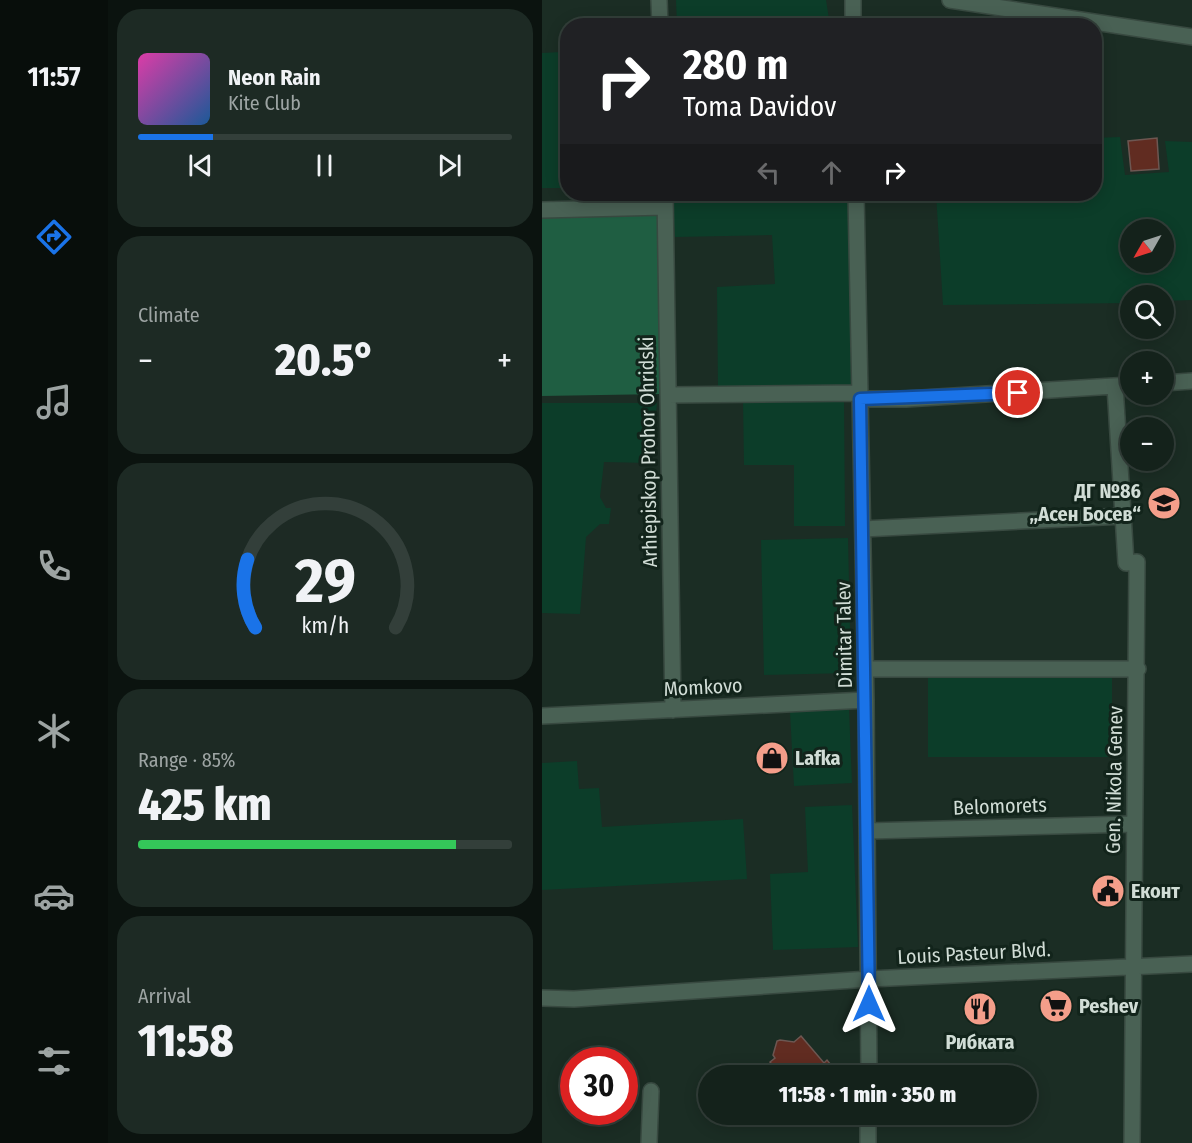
<!DOCTYPE html>
<html lang="en">
<head>
<meta charset="utf-8">
<style>
	:root { --surface:#14221b; --page:#1d2a24; --text:#f1f3f6; --muted:#9da4a3; --line:#333f3a; --accent:#1a73e8 }
	body { margin:0; font-family:"Fira Sans Condensed",sans-serif; background:var(--page); color:var(--text); height:100vh; display:flex; flex-direction:column; font-size:22px; white-space:nowrap }
	* { box-sizing:border-box; margin:0 }
	p { font-size:20px; color:var(--muted) }
	.icon { flex:none; width:33px; height:33px; fill:none; stroke:currentColor; stroke-width:2; stroke-linecap:round; stroke-linejoin:round }
	.map { position:relative; flex:1; overflow:hidden }
	.drawer { display:flex; flex-direction:column; gap:9px; padding:9px; background:#0b130f; width:434px }
	.drawer>* { flex:none }
	.top-card { position:absolute; left:18px; top:18px; width:542px; height:183px; border-radius:24px; box-shadow:0 3px 15px #0003,0 0 0 2px var(--line); background:#202124; color:#fff; overflow:hidden }
	.needle { width:39px; rotate:231deg }
	.fabs { position:absolute; left:578px; top:219px; display:grid; gap:12px }
	.fabs a { display:grid; place-items:center; width:54px; height:54px; border-radius:50%; background:var(--surface); box-shadow:0 3px 15px #0003,0 0 0 2px var(--line); font-size:30px }
	.speed { position:absolute; left:18px; top:1047px; display:flex; gap:12px; font-size:30px; font-weight:700; text-align:center }
	.speed>* { display:grid; place-content:center; width:78px; height:78px; border-radius:50%; background:var(--surface); box-shadow:0 3px 15px #0003,0 0 0 2px var(--line); line-height:1 }
	.speed .limit { border:9px solid #d22; background:#fff; color:#111 }
	.pin { position:absolute; display:grid; place-items:center; width:51px; height:51px; color:#fff; margin:-26px; border:3px solid #fff; border-radius:50%; box-shadow:0 2px 6px #0007 }
	.me { position:absolute; width:66px; margin:-33px; rotate:0deg; stroke-linejoin:round; filter:drop-shadow(0 0 4px #0008) }
	.turn { display:flex; align-items:center; gap:21px; height:126px; padding:0 24px; font-size:27px }
	.turn .icon { width:78px; height:78px; stroke-width:2.5 }
	.turn b { display:block; font-size:42px; line-height:51px }
	.lanes { display:flex; align-items:center; height:57px; padding:0 24px; background:#0003; justify-content:center; gap:30px; direction:ltr }
	.lanes .off { opacity:.35 }
	.big { font-size:45px; font-weight:800; line-height:1.1 }
	.drawer .widget { flex:1; display:flex; flex-direction:column; justify-content:center; gap:9px; min-width:0; padding:0 21px; border-radius:24px; background:var(--page) }
	.drawer .dial { align-items:center; gap:0 }
	.dial svg { height:156px; overflow:visible; fill:none; stroke:var(--line); stroke-width:7; stroke-linecap:round; text-anchor:middle }
	.dial text { fill:var(--text); stroke:none }
	.song { display:flex; align-items:center; gap:18px }
	.cover { width:72px; height:72px; border-radius:9px; background:linear-gradient(135deg,hsl(320 70% 55%),hsl(210 70% 35%)) }
	.played { height:6px; border-radius:3px; background:linear-gradient(90deg,var(--accent) 20%,var(--line) 20%) }
	.keys { display:flex; justify-content:space-around; direction:ltr }
	.heat { display:flex; justify-content:space-between; align-items:center; font-size:33px; direction:ltr }
	.charge { height:9px; border-radius:4px; background:linear-gradient(90deg,#34c759 85%,var(--line) 0) }
	.trip { position:absolute; left:156px; top:1065px; width:339px; height:60px; border-radius:30px; background:var(--surface); box-shadow:0 3px 15px #0003,0 0 0 2px var(--line); font-weight:800; line-height:60px; text-align:center }
	main { display:flex; flex:1; min-height:0 }
	.tab-bar { display:flex; flex-direction:column; width:108px; justify-content:space-around; align-items:center; background:#080e0b; color:var(--muted) }
	.tab-bar .icon { width:42px; height:42px }
	.tab-bar .current { color:var(--accent) }
	.tab-bar b { font-size:27px; color:var(--text) }
	.map>svg:first-child { display:block }
	.green { fill:#0c3d29; fill-rule:evenodd }
	.forest { fill:#1f5e42 }
	.building { fill:#612c21; stroke:#6d5752; stroke-width:1.5 }
	.lines { fill:none; stroke-linecap:round; stroke-linejoin:round }
	.minor-casing { stroke:#384940; stroke-width:18 }
	.minor { stroke:#496154; stroke-width:15 }
	.route-casing { stroke:#114b97; stroke-width:15 }
	.route { stroke:#1a73e8; stroke-width:10 }
	.labels { text-anchor:middle; stroke-width:6; stroke-linejoin:round; paint-order:stroke }
	.street-label { font-size:20px; fill:#d1ddd6; stroke:#12241b }
	.poi-label { font-size:20px; font-weight:bold; fill:#d1ddd6; stroke:#12241b; text-anchor:start }
</style>
</head>
<body>
<main>
<nav class="tab-bar">
<b>11:57</b>
<svg class="icon current" aria-label="directions" viewBox="0 0 24 24"><path d="M12 3l9 9-9 9-9-9zM9 14v-3h6M13 9l2 2-2 2"/></svg>
<svg class="icon" aria-label="music" viewBox="0 0 24 24"><path d="M9 18V5l10-2v13"/><circle cx="6" cy="18" r="3"/><circle cx="16" cy="16" r="3"/></svg>
<svg class="icon" aria-label="phone" viewBox="0 0 24 24"><path d="M5 4h4l2 5-3 2q2 4 5 5l2-3 5 2v4C11 20 4 13 5 4z"/></svg>
<svg class="icon" aria-label="climate" viewBox="0 0 24 24"><path d="M12 3v18M4 7l16 10M4 17L20 7"/></svg>
<svg class="icon" aria-label="car" viewBox="0 0 24 24"><path d="M5 17H2v-5l4-1 3-4h7l3 4 3 1v5h-3M9 17h6M6 11h13"/><circle cx="7" cy="17" r="2"/><circle cx="17" cy="17" r="2"/></svg>
<svg class="icon" aria-label="filters" viewBox="0 0 24 24"><path d="M4 7h16M4 17h16"/><circle cx="9" cy="7" r="2"/><circle cx="15" cy="17" r="2"/></svg>
</nav>
<section class="drawer">
<div class="widget">
<div class="song"><i class="cover"></i><div><b>Neon Rain</b><p>Kite Club</p></div></div>
<div class="played"></div>
<div class="keys"><svg class="icon" aria-label="previous" viewBox="0 0 24 24"><path d="M18 5L8 12l10 7zM5 5v14"/></svg><svg class="icon" aria-label="pause" viewBox="0 0 24 24"><path d="M8 5v14M16 5v14"/></svg><svg class="icon" aria-label="next" viewBox="0 0 24 24"><path d="M6 5l10 7-10 7zM19 5v14"/></svg></div>
</div>
<div class="widget"><p>Climate</p>
<div class="heat"><a>−</a><b class="big">20.5°</b><a>+</a></div>
</div>
<div class="widget dial"><svg viewBox="0 0 100 80">
<path d="M14 69A42 42 0 1 1 86 69"/>
<path d="M14 69A42 42 0 0 1 10 34" stroke="#1a73e8"/>
<text x="50" y="56" font-size="32" font-weight="700">29</text>
<text x="50" y="72" font-size="11">km/h</text>
</svg></div>
<div class="widget"><p>Range · 85%</p><b class="big">425 km</b><div class="charge"></div></div>
<div class="widget"><p>Arrival</p><b class="big">11:58</b></div>
</section>
<div class="map">
<svg width="651" height="1143" viewBox="0 0 651 1143">
	<rect width="100%" height="100%" fill="#1b2d24"/>
	<path class="green" d="M134,0H284L288,25H135Z
		M19,52L18,188H0V53Z
		M578,137L583,175L627,172L623,141L650,142V300L621,301V296H588V303L401,305L394,194H552V138ZM588,230H621V262H588Z
		M130,194H308L313,389L176,391L175,287L233,284L230,235L133,237Z
		M302,398L303,526H252V465H202L201,399Z
		M0,403H115L113,422L100,426L108,463L62,462L58,497L64,508H69L67,524H58L44,537L38,614L0,613Z
		M306,538L309,673L222,675L219,540Z
		M386,677H570V757H386Z
		M307,709L310,783L252,786L248,712Z
		M35,761L37,789L57,788L60,827L201,819L205,879L0,890V763Z
		M310,805L316,947L231,950L228,874L266,872L263,807Z"/>
	<path class="forest" d="M115,212L120,394L0,396V217Z"/>
	<path class="building" d="M615,138L617,169L589,171L586,141Z
		M259,1036L282,1063L285,1060L298,1076H223L233,1068L228,1062L233,1058L231,1055L235,1041L238,1040L252,1042Z"/>
	<g class="lines">
		<g class="minor-casing">
			<path id="minor" d="M117,0L118,26
				M311,0V26
				M408,0L651,37
				M123,194L131,710
				M314,194L324,700L327,1076
				M0,210L123,207
				M621,383L651,381
				M573,386L584,563L595,562L590,1143
				M126,395L318,393
				M318,399H364L588,385
				M321,529L581,516
				M324,669H596
				M0,716L324,700
				M326,831L591,824
				M0,998L32,999L327,979L651,964
				M107,1143L109,1091
				M326,1143V1114"/>
		</g>
		<use href="#minor" class="minor"/>
	</g>
	<g class="lines">
		<g class="route-casing">
			<path id="route" d="M327,1004L318,399L476,393"/>
		</g>
		<use href="#route" class="route"/>
	</g>
	<defs>
		<g id="school-disc" transform="scale(1.725)"><circle r="9.5" fill="#f49e8a" stroke="#12241b"/><path d="M0-5L7-2L0 1L-7-2ZM-4 1L0 2.5L4 1V4Q0 6-4 4Z" fill="#111"/></g>
		<g id="shop-disc" transform="scale(1.725)"><circle r="9.5" fill="#f49e8a" stroke="#12241b"/><path d="M-5-2.5h2.3a2.7 3.5 0 0 1 5.4 0H5L5.5 6h-11ZM-1.5-2.5h3a1.5 2.3 0 0 0-3 0Z" fill="#111"/></g>
		<g id="civic-disc" transform="scale(1.725)"><circle r="9.5" fill="#f49e8a" stroke="#12241b"/><path d="M-.6-6.5H3V-4.5H.6V-3L4-1V1h2V6H-6V1h2V-1L-.6-3ZM-1.2 2.5V6h2.4V2.5Z" fill="#111"/></g>
		<g id="supermarket-disc" transform="scale(1.725)"><circle r="9.5" fill="#f49e8a" stroke="#12241b"/><path d="M-6-5.5h2.5l.6 2H6L4.5 2H-2.5L-4.4-4H-6ZM-1.5 3.2a1.3 1.3 0 1 0 .1 0ZM3 3.2a1.3 1.3 0 1 0 .1 0Z" fill="#111"/></g>
		<g id="restaurant-disc" transform="scale(1.725)"><circle r="9.5" fill="#f49e8a" stroke="#12241b"/><path d="M-5-6h1v4h1v-4h1v4h1v-4h1v5L-1.5 .5V6h-2V.5L-5-1ZM5-6V6H3V1.5H1.5Q1.5-4 5-6Z" fill="#111"/></g>
	</defs>
	<g fill-rule="evenodd">
		<use href="#school-disc" x="622" y="503"/>
		<use href="#shop-disc" x="230" y="758"/>
		<use href="#civic-disc" x="566" y="891"/>
		<use href="#supermarket-disc" x="514" y="1006"/>
		<use href="#restaurant-disc" x="438" y="1009"/>
	</g>
	<g class="labels">
		<g class="street-label">
			<text transform="translate(106 452) rotate(-91)" y="7">Arhiepiskop Prohor Ohridski</text>
			<text transform="translate(302 635) rotate(-91)" y="7">Dimitar Talev</text>
			<text transform="translate(161 687) rotate(-3)" y="7">Momkovo</text>
			<text transform="translate(572 780) rotate(-89)" y="7">Gen. Nikola Genev</text>
			<text transform="translate(458 806) rotate(-2)" y="7">Belomorets</text>
			<text transform="translate(432 953) rotate(-3)" y="7">Louis Pasteur Blvd.</text>
		</g>
		<g class="poi-label">
			<text x="599" y="498" text-anchor="end">ДГ №86<tspan x="599" dy="23">„Асен Босев“</tspan></text>
			<text x="253" y="765">Lafka</text>
			<text x="589" y="898">Еконт</text>
			<text x="537" y="1013">Peshev</text>
			<text x="438" y="1049" text-anchor="middle">Рибката</text>
		</g>
	</g>
</svg>
<div class="fabs">
<a><svg class="needle" viewBox="-14 -14 28 28"><path d="M0-13l5 13h-10z" fill="#e53935"/><path d="M0 13l5-13h-10z" fill="#9da4a3"/></svg></a>
<a><svg class="icon" aria-label="search" viewBox="0 0 24 24"><circle cx="10" cy="10" r="6"/><path d="M15 15l6 6"/></svg></a>
<a>+</a>
<a>−</a>
</div>
<div class="speed"><div class="limit">30</div></div>
<div class="pin" style="left:476px;top:393px;background:#d93025"><svg class="icon" aria-label="arrive" viewBox="0 0 24 24"><path d="M6 21V4h12l-3 4 3 4H6"/></svg></div>
<svg class="me" style="left:327px;top:1004px" viewBox="-20 -20 40 40"><path d="M0-17L14 15 0 8-14 15z" fill="#1a73e8" stroke="#fff" stroke-width="4"/></svg>
<div class="trip">11:58 · 1 min · 350 m</div>
<div class="top-card">
<div class="turn"><svg class="icon" aria-label="right" viewBox="0 0 24 24"><path d="M7 20v-9h11M14 6l5 5-5 5"/></svg><div><b>280 m</b>Toma Davidov</div></div>
<div class="lanes"><svg class="icon off" aria-label="left" viewBox="0 0 24 24"><path d="M17 20v-9H6M10 6l-5 5 5 5"/></svg><svg class="icon off" aria-label="ahead" viewBox="0 0 24 24"><path d="M12 20V5M6 11l6-6 6 6"/></svg><svg class="icon" aria-label="right" viewBox="0 0 24 24"><path d="M7 20v-9h11M14 6l5 5-5 5"/></svg></div>
</div>
</div>
</main>
</body>
</html>
